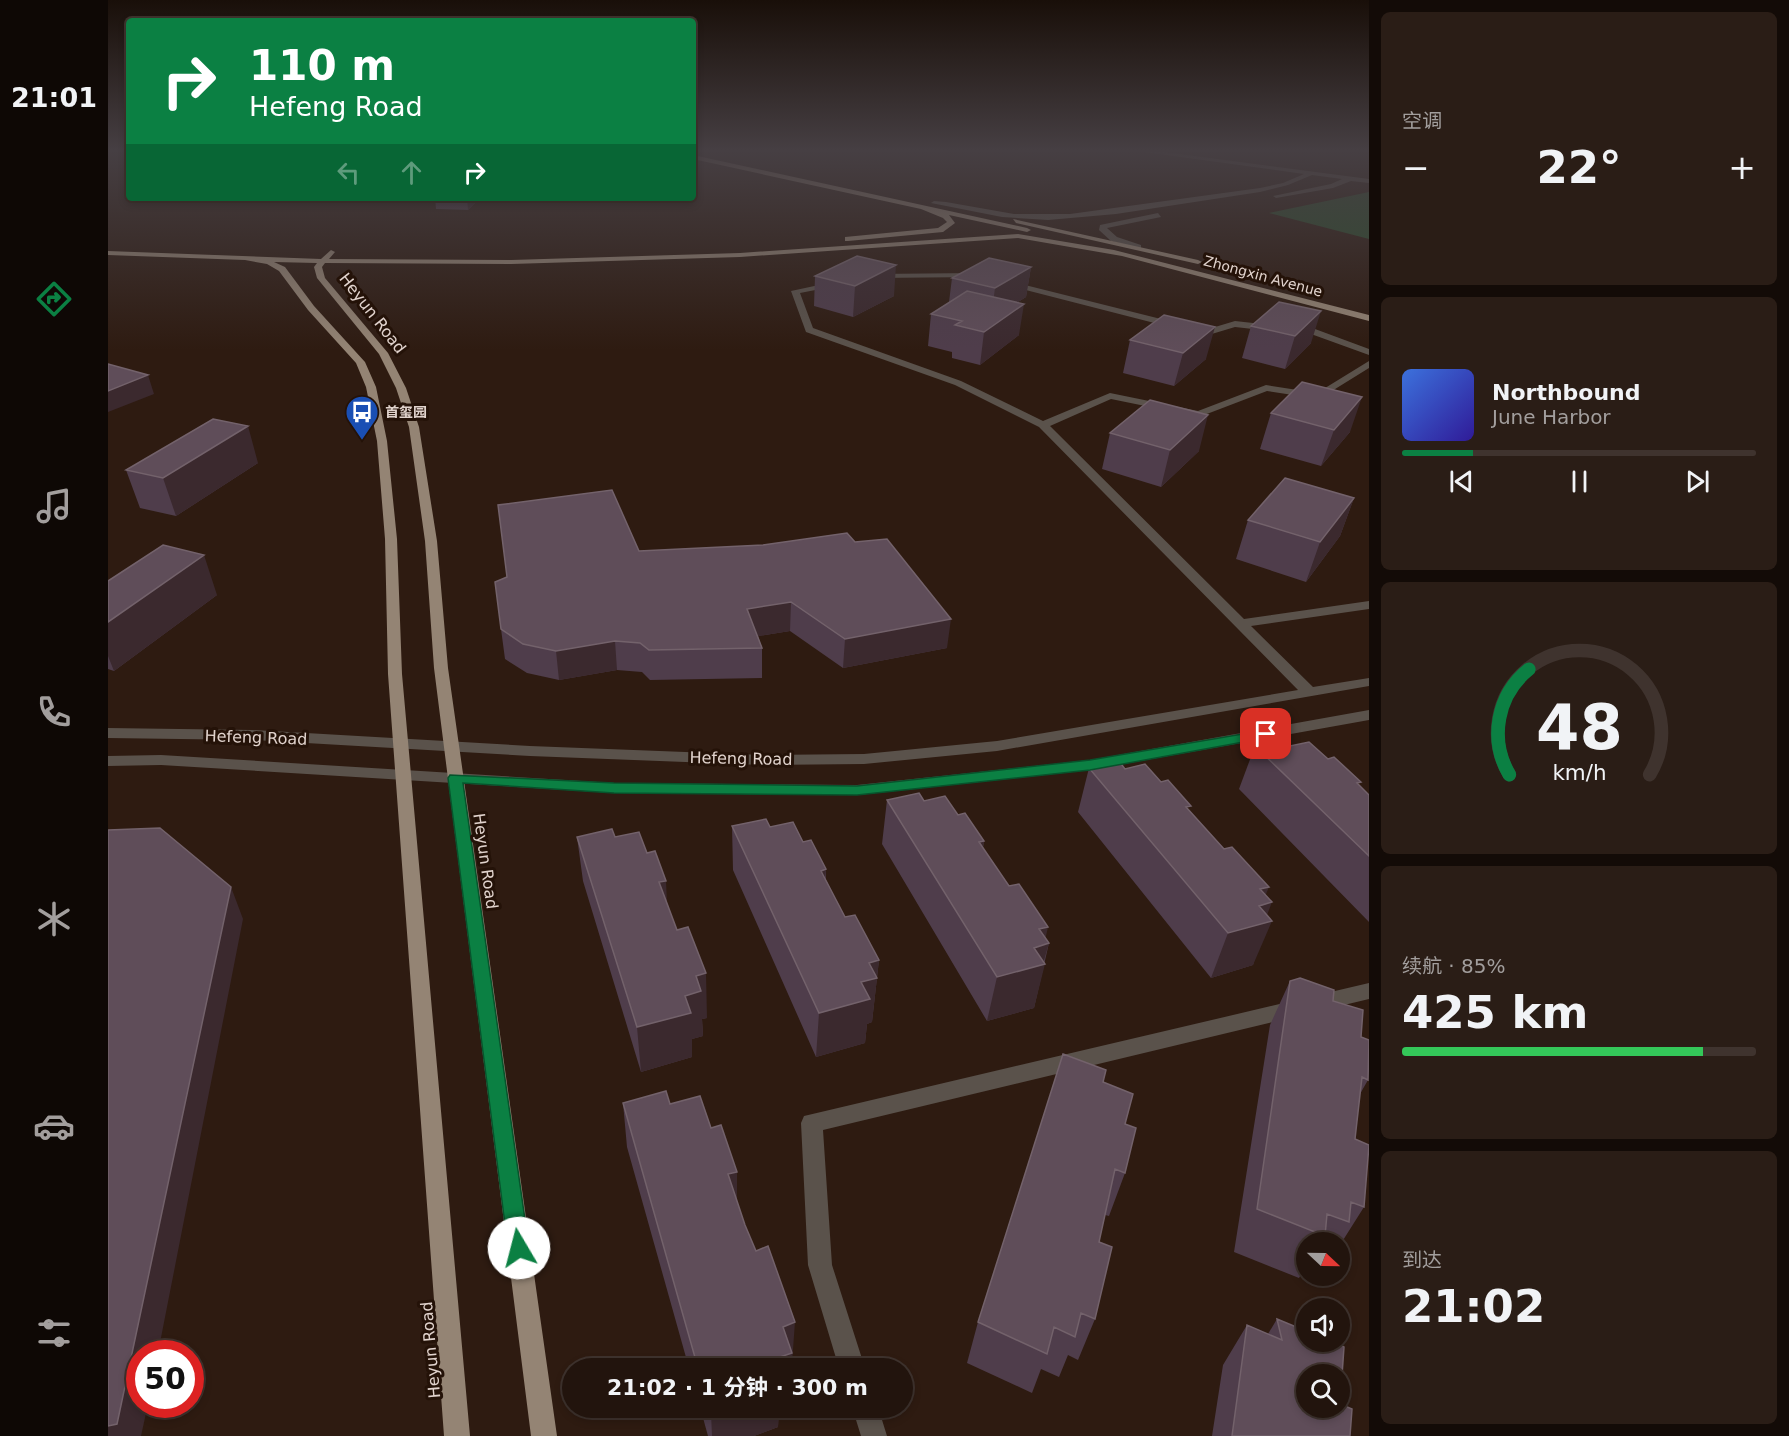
<!DOCTYPE html>
<html lang="zh">
<head>
<meta charset="utf-8">
<style>
	:root { --surface:#22140d; --page:#2a1d16; --text:#f1f3f6; --muted:#a29e9d; --line:#3f332e; --accent:#0b8043 }
	body { margin:0; font-family:"DejaVu Sans","Noto Sans SC",sans-serif; background:var(--page); color:var(--text); height:100vh; display:flex; flex-direction:column; font-size:22px; white-space:nowrap }
	* { box-sizing:border-box; margin:0 }
	p { font-size:20px; color:var(--muted) }
	.icon { flex:none; width:33px; height:33px; fill:none; stroke:currentColor; stroke-width:2; stroke-linecap:round; stroke-linejoin:round }
	.map { position:relative; flex:1; overflow:hidden }
	.side { display:flex; flex-direction:column; gap:12px; padding:12px; background:#130b07; width:420px }
	.side>* { flex:none }
	.banner { position:absolute; left:18px; top:18px; width:570px; height:183px; border-radius:6px; box-shadow:0 3px 9px #0003,0 0 0 2px var(--line); background:#0b8043; color:#fff; overflow:hidden }
	.needle { width:39px; rotate:112deg }
	.controls { position:absolute; left:1188px; top:1232px; display:grid; gap:12px }
	.controls a { display:grid; place-items:center; width:54px; height:54px; border-radius:50%; background:var(--surface); box-shadow:0 3px 9px #0003,0 0 0 2px var(--line); font-size:30px }
	.speed { position:absolute; left:18px; top:1340px; display:flex; gap:12px; font-size:30px; font-weight:700; text-align:center }
	.speed>* { display:grid; place-content:center; width:78px; height:78px; border-radius:50%; background:var(--surface); box-shadow:0 3px 9px #0003,0 0 0 2px var(--line); line-height:1 }
	.speed .limit { border:9px solid #d22; background:#fff; color:#111 }
	.pin { position:absolute; display:grid; place-items:center; width:51px; height:51px; color:#fff; margin:-26px; border-radius:12px; box-shadow:0 3px 9px #0006 }
	.me { position:absolute; width:66px; margin:-33px; rotate:352deg; stroke-linejoin:round; filter:drop-shadow(0 0 4px #0008) }
	.turn { display:flex; align-items:center; gap:21px; height:126px; padding:0 24px; font-size:27px }
	.turn .icon { width:78px; height:78px; stroke-width:2.5 }
	.turn b { display:block; font-size:42px; line-height:51px }
	.lanes { display:flex; align-items:center; height:57px; padding:0 24px; background:#0003; justify-content:center; gap:30px; direction:ltr }
	.lanes .off { opacity:.35 }
	.big { font-size:45px; font-weight:700; line-height:1.1 }
	.side .tile { flex:1; display:flex; flex-direction:column; justify-content:center; gap:9px; min-width:0; padding:0 21px; border-radius:9px; background:var(--page) }
	.side .dial { align-items:center; gap:0 }
	.dial svg { height:156px; overflow:visible; fill:none; stroke:var(--line); stroke-width:7; stroke-linecap:round; text-anchor:middle }
	.dial text { fill:var(--text); stroke:none }
	.song { display:flex; align-items:center; gap:18px }
	.cover { width:72px; height:72px; border-radius:9px; background:linear-gradient(135deg,hsl(220 70% 55%),hsl(250 70% 35%)) }
	.played { height:6px; border-radius:3px; background:linear-gradient(90deg,var(--accent) 20%,var(--line) 20%) }
	.keys { display:flex; justify-content:space-around; direction:ltr }
	.heat { display:flex; justify-content:space-between; align-items:center; font-size:33px; direction:ltr }
	.charge { height:9px; border-radius:4px; background:linear-gradient(90deg,#34c759 85%,var(--line) 0) }
	.trip { position:absolute; left:454px; top:1358px; width:351px; height:60px; border-radius:30px; background:var(--surface); box-shadow:0 3px 9px #0003,0 0 0 2px var(--line); font-weight:700; line-height:60px; text-align:center }
	main { display:flex; flex:1; min-height:0 }
	.tabs { display:flex; flex-direction:column; width:108px; justify-content:space-around; align-items:center; background:#0e0805; color:var(--muted) }
	.tabs .icon { width:42px; height:42px }
	.tabs .selected { color:var(--accent) }
	.tabs b { font-size:27px; color:var(--text) }
	.map>svg:first-child { display:block }
	.green { fill:#2b4e2c }
	.lines { fill:none; stroke-linecap:round; stroke-linejoin:round }
	.minor { fill:#5a524b; fill-rule:evenodd }
	.major { fill:#948474; fill-rule:evenodd }
	.wall { fill:#4f3d4b }
	.shaded-wall { fill:#3b292e }
	.building { fill:#5f4d59; stroke:#73626b; stroke-width:1.5; fill-rule:evenodd }
	.route { fill:#0b8043; stroke:#07532c; stroke-width:1.5 }
	.labels { text-anchor:middle; stroke-width:6; stroke-linejoin:round; paint-order:stroke }
	.far-street-label { font-size:14px; fill:#e1d3cd; stroke:#241208 }
	.far-poi-label { font-size:14px; font-weight:bold; fill:#e1d3cd; stroke:#241208; text-anchor:start }
	.street-label { font-size:16px; fill:#e1d3cd; stroke:#241208 }
</style>
</head>
<body>
<main>
<nav class="tabs">
<b>21:01</b>
<svg class="icon selected" aria-label="directions" viewBox="0 0 24 24"><path d="M12 3l9 9-9 9-9-9zM9 14v-3h6M13 9l2 2-2 2"/></svg>
<svg class="icon" aria-label="music" viewBox="0 0 24 24"><path d="M9 18V5l10-2v13"/><circle cx="6" cy="18" r="3"/><circle cx="16" cy="16" r="3"/></svg>
<svg class="icon" aria-label="phone" viewBox="0 0 24 24"><path d="M5 4h4l2 5-3 2q2 4 5 5l2-3 5 2v4C11 20 4 13 5 4z"/></svg>
<svg class="icon" aria-label="climate" viewBox="0 0 24 24"><path d="M12 3v18M4 7l16 10M4 17L20 7"/></svg>
<svg class="icon" aria-label="car" viewBox="0 0 24 24"><path d="M5 17H2v-5l4-1 3-4h7l3 4 3 1v5h-3M9 17h6M6 11h13"/><circle cx="7" cy="17" r="2"/><circle cx="17" cy="17" r="2"/></svg>
<svg class="icon" aria-label="filters" viewBox="0 0 24 24"><path d="M4 7h16M4 17h16"/><circle cx="9" cy="7" r="2"/><circle cx="15" cy="17" r="2"/></svg>
</nav>
<div class="map">
<svg width="1261" height="1436" viewBox="0 0 1261 1436">
	<rect width="100%" height="100%" fill="#2e1b11"/>
	<path class="green" d="M1261,192V239L1161,213Z"/>
	<g class="lines">
		<path class="minor" d="M1014,149H1034L1261,179V183L1243,181L1225,188L1168,198L1165,196L1223,184L1234,179L1204,175L1180,185L1152,192L1008,214L940,220L894,217L823,203L826,201L838,202L906,214H962L1152,188L1175,183L1196,174Z
			M1050,213L1053,217L999,228L1009,237L1033,245V249L1003,241L991,230L992,225Z
			M868,273L872,275L871,277L766,278L762,276L766,274Z
			M901,281L1097,330L1127,321L1163,325L1167,328L1163,331L1127,327L1097,336L898,285V281Z
			M725,282H728V286L692,293L705,328L853,381L935,421L1002,393L1090,411L1158,385L1209,393L1261,361V368L1211,399L1159,391L1091,417L1003,399L942,426L1136,619L1261,601V609L1143,626L1205,687L1261,678V686L889,751L756,764L655,765L422,756L144,740L0,738V728L144,730L422,746L655,755L756,754L889,741L1190,690L931,427L847,385L698,332L683,291Z
			M1187,327L1207,329L1261,349V355L1203,334L1184,332L1183,330Z
			M1261,710V720L982,770L749,795L506,793L53,765L0,766V756L53,755L506,783L749,785L982,760Z
			M1261,983V999L715,1130L724,1265L757,1368H731L700,1265L693,1123L696,1116Z
			M744,1407H770L779,1436H753Z"/>
		<path class="major" d="M585,155L919,228L923,230L919,232L841,215L847,223L835,232L740,241H737V237L830,228L839,222L835,218L813,209L585,159Z
			M905,219L1090,260L1094,262L1090,264L908,223Z
			M910,234L1006,250L1261,315V321L1014,256L910,238L632,257L403,264L217,263L214,267L217,278L280,353L298,388L311,427L329,541L340,668L449,1436H423L326,668L317,541L301,427L288,388L271,354L209,278L206,267L209,263L166,262L177,267L206,306L257,362L268,387L279,441L289,539L294,674L362,1436H336L280,674L277,539L269,441L258,387L248,363L200,310L171,271L159,264L137,260L0,255V251L213,259L223,250L227,252L221,259L403,260L632,253Z"/>
	</g>
	<path class="wall" d="M327,198H372L360,210L328,209Z
		M923,267L918,297L910,302L911,335L872,365L844,358V352L820,346L823,314L841,302L844,278Z
		M707,276L786,296L745,317L706,306Z
		M1171,302L1203,343L1177,369L1134,358L1143,326Z
		M1056,315L1098,359L1066,386L1015,373L1022,340Z
		M1163,413L1242,432L1213,466L1152,449Z
		M1002,433L1091,451L1053,487L994,469Z
		M150,463L68,516L32,508L18,470Z
		M1246,498L1232,536L1198,582L1128,559L1140,520Z
		M747,542L839,648L735,668L682,631L650,636L654,648V678L542,680L534,672L509,670L451,680L419,673L397,659L393,629L531,551Z
		M0,581L109,595L6,671L0,669Z
		M1147,746H1182L1220,759L1261,795V922L1131,789Z
		M981,768L1017,769L1053,782L1082,811L1158,895L1159,915L1145,965L1103,978L970,812Z
		M779,800L816,801L850,815L876,841L875,848L941,943L926,1008L879,1021L774,844Z
		M624,826L662,827L695,842L718,869V880L737,917L771,960L764,1022L759,1024L757,1043L708,1057L625,870Z
		M469,837H507L539,853L559,904L599,1018L594,1019L595,1036L584,1039V1057L533,1072L475,881Z
		M1182,981L1225,1001L1253,1037L1260,1080L1252,1094L1247,1139L1256,1207L1232,1245V1242H1198V1266L1191,1278L1126,1252L1162,1025Z
		M995,1082L1017,1124V1173L1001,1216L997,1215L991,1242L987,1319L970,1360L960,1355L951,1377L933,1369L924,1393L859,1363L870,1322Z
		M515,1103L562,1104L603,1128L629,1172V1202L684,1363H683V1368H581L519,1147Z
		M1169,1319L1232,1404L1242,1436H1104L1115,1365L1139,1325L1160,1334Z
		M592,1407H671L670,1427L646,1436H600Z"/>
	<path class="shaded-wall" d="M359,198H372L360,210Z
		M788,265L786,296L745,317L747,286Z
		M923,267L918,297L883,319L887,288Z
		M916,304L911,335L872,365L876,332Z
		M1213,311L1203,343L1177,369L1187,336Z
		M1107,327L1098,359L1066,386L1075,353Z
		M40,375L46,394L0,412V391Z
		M1254,397L1242,432L1213,466L1226,430Z
		M1100,415L1091,451L1053,487L1062,450Z
		M140,426L150,463L68,516L55,478Z
		M1246,498L1232,536L1198,582L1212,542Z
		M96,555L109,595L6,671L0,656V622Z
		M683,602L682,631L639,638V609Z
		M843,619L839,648L735,668L737,639Z
		M507,641L509,670L451,680L448,651Z
		M876,841L868,885L871,842Z
		M718,869L715,914L713,871Z
		M558,881L560,925L551,882Z
		M123,887L135,919L50,1353H32V1404H40L33,1436H0V1426Z
		M1161,887L1153,906L1164,902L1156,923L1164,921L1145,965L1103,978L1120,933L1152,889Z
		M940,927L936,945L941,943L935,964H937L926,1008L879,1021L889,977L931,929Z
		M771,960L764,1022L759,1024L757,1043L708,1057L711,1013L753,982L761,963Z
		M598,973L599,1018L594,1019L595,1036L584,1039V1057L533,1072L529,1027L577,996L588,976Z
		M629,1172V1215L620,1174Z
		M687,1322L684,1363H683V1368H662L663,1360L675,1327Z
		M621,1407H671L670,1427L646,1436H604L603,1413Z"/>
	<path class="building" d="M749,256L788,265L747,286L707,276Z
		M881,258L923,267L887,288L844,278Z
		M859,291L916,304L876,332L847,325L854,321L823,314Z
		M1171,302L1213,311L1187,336L1143,326Z
		M1056,315L1107,327L1075,353L1022,340Z
		M0,364L40,375L0,391Z
		M1194,382L1254,397L1226,430L1163,413Z
		M1042,400L1100,415L1062,450L1002,433Z
		M105,419L140,426L55,478L18,470Z
		M1177,478L1246,498L1212,542L1140,520Z
		M504,490L531,551L655,545L739,533L747,542L779,539L843,619L737,639L683,602L639,609L654,648L541,650L532,643L507,641L448,651L415,644L393,629L387,582L399,577L390,505Z
		M55,545L96,555L0,622V581Z
		M1175,739L1182,746L1201,742L1220,759L1226,757L1253,782L1249,783L1261,795V856L1147,746Z
		M1011,761L1017,769L1037,764L1053,782L1060,780L1083,806L1078,807L1116,849L1124,847L1161,887L1152,889L1164,902L1151,906L1164,921L1120,933L981,768Z
		M811,793L816,801L837,796L850,815L857,813L876,841L871,842L901,886L911,884L940,927L931,929L941,943L926,948L937,964L889,977L779,800Z
		M658,819L662,827L685,822L695,842L703,840L718,869L713,871L737,917L747,915L771,960L761,963L769,978L753,982L762,999L711,1013L624,826Z
		M52,828L123,887L9,1424L0,1426V830Z
		M504,829L507,837L531,832L539,853L547,851L558,881L551,882L569,930L580,927L598,973L588,976L593,991L577,996L583,1013L529,1027L469,837Z
		M1192,978L1226,990L1225,1001L1255,1010L1253,1037L1261,1040L1260,1080L1254,1077L1247,1139L1261,1145L1256,1207L1243,1202L1241,1222L1219,1214L1217,1236L1149,1209L1182,981Z
		M955,1054L998,1070L995,1082L1025,1094L1017,1124L1028,1128L1017,1173L1007,1169L991,1242L1004,1247L987,1319L973,1313L967,1337L946,1327L939,1354L870,1322Z
		M558,1091L562,1104L592,1096L603,1128L613,1125L629,1172L620,1174L637,1225L648,1251L660,1246L687,1322L675,1327L684,1353L663,1360L665,1368H590L515,1103Z
		M1169,1319L1198,1331V1341H1222L1236,1347L1232,1404L1244,1409L1242,1436H1124L1139,1325L1174,1340ZM1198,1374H1232V1407H1198Z
		M602,1407H621L603,1413Z"/>
	<linearGradient id="sky" x2="0" y2="1"><stop stop-color="#190f09"/><stop offset="0.43" stop-color="#463f43"/><stop offset="1" stop-color="#463f43" stop-opacity="0"/></linearGradient>
	<rect width="1261" height="350" fill="url(#sky)"/>
	<path class="route" d="M1158,730L1163,731L1165,734L1163,737L982,770L749,795L506,793L355,783L421,1248L418,1255L411,1258L403,1255L400,1248L340,778L342,775L506,783L749,786L982,760Z"/>
	<defs>
		<g id="bus-pin" transform="scale(1.725)"><path d="M0 17L-7.5 6A9.5 9.5 0 1 1 7.5 6Z" fill="#1a4fb4" stroke="#241208"/><path d="M-5-6H5V4H4V6H2V4H-2V6H-4V4H-5ZM-3.5-4V0h7V-4ZM-3.5 1.2v1.5H-2V1.2ZM2 1.2v1.5H3.5V1.2Z" fill="#fff"/></g>
	</defs>
	<g fill-rule="evenodd">
		<use href="#bus-pin" x="254" y="412"/>
	</g>
	<g class="labels">
		<g class="far-street-label">
			<text transform="translate(1155 276) rotate(15)" y="5">Zhongxin Avenue</text>
		</g>
		<g class="far-poi-label">
			<text x="277" y="417">首玺园</text>
		</g>
		<g class="street-label">
			<text transform="translate(265 313) rotate(52)" y="6">Heyun Road</text>
			<text transform="translate(148 737) rotate(2)" y="6">Hefeng Road</text>
			<text transform="translate(633 758) rotate(1)" y="6">Hefeng Road</text>
			<text transform="translate(378 861) rotate(82)" y="6">Heyun Road</text>
			<text transform="translate(322 1350) rotate(-95)" y="6">Heyun Road</text>
		</g>
	</g>
</svg>
<div class="controls">
<a><svg class="needle" viewBox="-14 -14 28 28"><path d="M0-13l5 13h-10z" fill="#e53935"/><path d="M0 13l5-13h-10z" fill="#a29e9d"/></svg></a>
<a><svg class="icon" aria-label="sound" viewBox="0 0 24 24"><path d="M4 9h4l5-4v14l-5-4H4zM17 9q2 3 0 6"/></svg></a>
<a><svg class="icon" aria-label="search" viewBox="0 0 24 24"><circle cx="10" cy="10" r="6"/><path d="M15 15l6 6"/></svg></a>
</div>
<div class="speed"><div class="limit">50</div></div>
<div class="pin" style="left:1158px;top:734px;background:#d93025"><svg class="icon" aria-label="arrive" viewBox="0 0 24 24"><path d="M6 21V4h12l-3 4 3 4H6"/></svg></div>
<svg class="me" style="left:411px;top:1248px" viewBox="-20 -20 40 40"><circle r="19" fill="#fff"/><path d="M0-13L10 11 0 6-10 11z" fill="#0b8043"/></svg>
<div class="trip">21:02 · 1 分钟 · 300 m</div>
<div class="banner">
<div class="turn"><svg class="icon" aria-label="right" viewBox="0 0 24 24"><path d="M7 20v-9h11M14 6l5 5-5 5"/></svg><div><b>110 m</b>Hefeng Road</div></div>
<div class="lanes"><svg class="icon off" aria-label="left" viewBox="0 0 24 24"><path d="M17 20v-9H6M10 6l-5 5 5 5"/></svg><svg class="icon off" aria-label="ahead" viewBox="0 0 24 24"><path d="M12 20V5M6 11l6-6 6 6"/></svg><svg class="icon" aria-label="right" viewBox="0 0 24 24"><path d="M7 20v-9h11M14 6l5 5-5 5"/></svg></div>
</div>
</div>
<section class="side">
<div class="tile"><p>空调</p>
<div class="heat"><a>−</a><b class="big">22°</b><a>+</a></div>
</div>
<div class="tile">
<div class="song"><i class="cover"></i><div><b>Northbound</b><p>June Harbor</p></div></div>
<div class="played"></div>
<div class="keys"><svg class="icon" aria-label="previous" viewBox="0 0 24 24"><path d="M18 5L8 12l10 7zM5 5v14"/></svg><svg class="icon" aria-label="pause" viewBox="0 0 24 24"><path d="M8 5v14M16 5v14"/></svg><svg class="icon" aria-label="next" viewBox="0 0 24 24"><path d="M6 5l10 7-10 7zM19 5v14"/></svg></div>
</div>
<div class="tile dial"><svg viewBox="0 0 100 80">
<path d="M14 69A42 42 0 1 1 86 69"/>
<path d="M14 69A42 42 0 0 1 24 15" stroke="#0b8043"/>
<text x="50" y="56" font-size="32" font-weight="700">48</text>
<text x="50" y="72" font-size="11">km/h</text>
</svg></div>
<div class="tile"><p>续航 · 85%</p><b class="big">425 km</b><div class="charge"></div></div>
<div class="tile"><p>到达</p><b class="big">21:02</b></div>
</section>
</main>
</body>
</html>
